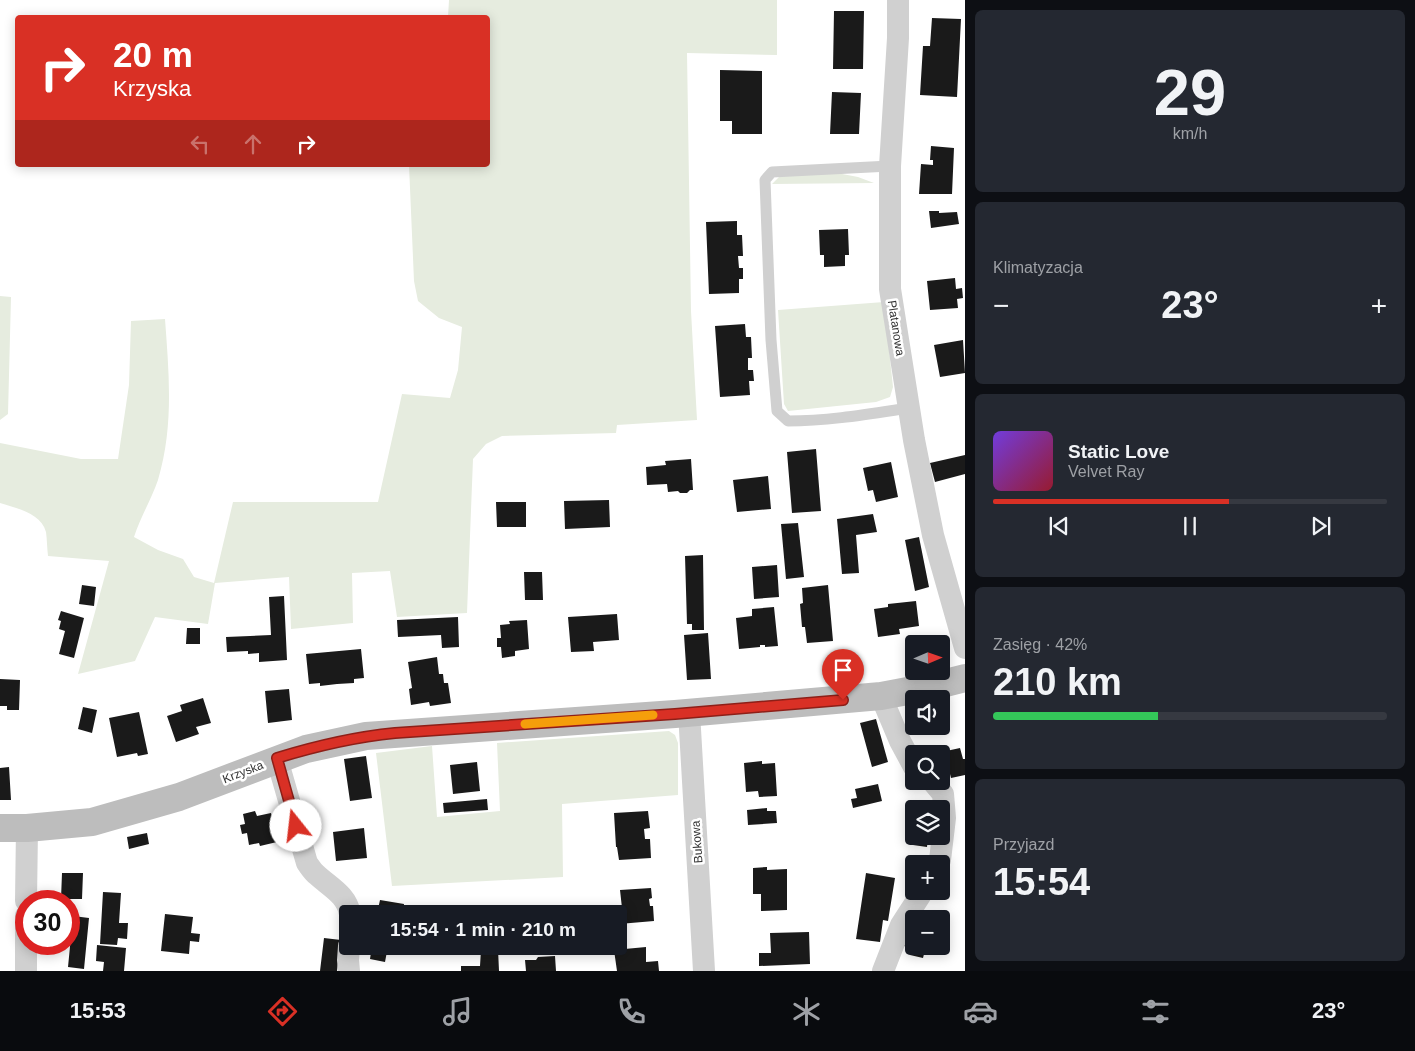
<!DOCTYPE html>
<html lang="pl">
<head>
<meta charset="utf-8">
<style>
	:root { --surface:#171b24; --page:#242831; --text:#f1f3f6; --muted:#9ea1a6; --line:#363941; --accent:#d93025 }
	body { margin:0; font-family:Helvetica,sans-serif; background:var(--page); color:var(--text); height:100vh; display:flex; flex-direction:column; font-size:19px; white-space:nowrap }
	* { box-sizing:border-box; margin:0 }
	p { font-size:16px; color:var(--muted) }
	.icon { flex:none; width:28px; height:28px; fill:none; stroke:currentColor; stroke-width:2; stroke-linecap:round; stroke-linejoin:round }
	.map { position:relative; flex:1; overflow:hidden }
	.details { display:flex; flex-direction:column; gap:10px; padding:10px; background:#0d0f14; width:450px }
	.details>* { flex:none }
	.guide { position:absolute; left:15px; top:15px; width:475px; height:152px; border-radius:5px; box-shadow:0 2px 12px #0003; background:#d93025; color:#fff; overflow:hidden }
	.needle { width:32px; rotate:88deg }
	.buttons { position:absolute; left:905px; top:635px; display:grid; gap:10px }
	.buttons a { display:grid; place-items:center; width:45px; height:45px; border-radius:5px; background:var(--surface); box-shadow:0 2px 12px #0003; font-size:25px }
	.speed { position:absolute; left:15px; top:890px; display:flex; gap:10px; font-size:25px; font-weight:700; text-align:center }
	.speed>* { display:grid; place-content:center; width:65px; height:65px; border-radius:50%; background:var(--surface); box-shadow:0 2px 12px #0003; line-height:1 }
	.speed .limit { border:8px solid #d22; background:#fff; color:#111 }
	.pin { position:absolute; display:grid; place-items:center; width:42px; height:42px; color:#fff; margin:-51px -21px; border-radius:50% 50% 50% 0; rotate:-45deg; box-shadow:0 0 5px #0007 }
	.pin .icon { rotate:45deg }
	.me { position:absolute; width:55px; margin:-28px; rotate:344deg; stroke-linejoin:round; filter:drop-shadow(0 0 4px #0008) }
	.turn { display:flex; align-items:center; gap:18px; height:105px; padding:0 15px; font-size:22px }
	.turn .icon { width:65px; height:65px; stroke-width:2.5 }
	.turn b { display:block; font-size:35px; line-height:42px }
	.lanes { display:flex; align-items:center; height:48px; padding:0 15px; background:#0003; justify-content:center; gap:25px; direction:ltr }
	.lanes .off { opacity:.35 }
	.big { font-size:38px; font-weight:600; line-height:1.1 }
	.details .widget { flex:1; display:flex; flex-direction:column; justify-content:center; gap:8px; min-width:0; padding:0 18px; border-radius:8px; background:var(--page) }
	.details .dial { align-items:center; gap:0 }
	.dial b { font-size:65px; line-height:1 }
	.song { display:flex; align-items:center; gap:15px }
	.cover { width:60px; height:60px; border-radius:8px; background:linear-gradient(135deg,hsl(260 70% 55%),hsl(350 70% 35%)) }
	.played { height:5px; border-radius:2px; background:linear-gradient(90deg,var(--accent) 60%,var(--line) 60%) }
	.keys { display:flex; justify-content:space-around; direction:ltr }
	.heat { display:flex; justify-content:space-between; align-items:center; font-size:28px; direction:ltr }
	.charge { height:8px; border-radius:4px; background:linear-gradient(90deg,#34c759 42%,var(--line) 0) }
	.trip { position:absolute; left:339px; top:905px; width:288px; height:50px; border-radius:5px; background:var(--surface); box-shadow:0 2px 12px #0003; font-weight:600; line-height:50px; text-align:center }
	.menu { display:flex; height:80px; justify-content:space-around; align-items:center; background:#090b0e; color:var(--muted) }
	.menu .icon { width:35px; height:35px }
	.menu .selected { color:var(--accent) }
	.menu b { font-size:22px; color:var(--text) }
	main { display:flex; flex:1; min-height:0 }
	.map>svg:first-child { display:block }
	.green { fill:#e6ecdf }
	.building { fill:#1a1a1a }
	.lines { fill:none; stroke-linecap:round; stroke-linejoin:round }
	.lane { stroke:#d0d0d0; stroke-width:11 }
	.street { stroke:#d0d0d0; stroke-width:22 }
	.secondary { stroke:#bdbdbd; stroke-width:28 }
	.route-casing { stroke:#8d1f18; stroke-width:12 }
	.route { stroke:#d93025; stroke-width:9 }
	.slow { stroke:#f59e0b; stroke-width:9 }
	.labels { text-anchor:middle; stroke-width:5; stroke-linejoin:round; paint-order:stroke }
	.street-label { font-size:12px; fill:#333; stroke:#fff }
</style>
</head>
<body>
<main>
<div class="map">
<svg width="965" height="971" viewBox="0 0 965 971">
	<rect width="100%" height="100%" fill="#fff"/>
	<path class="green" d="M449,0H777V55L687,53L691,311L697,420L617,425L616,433L502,436L486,444L473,459L467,613L397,617L390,571L352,573L353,623L291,629L289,577L215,583L208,624L155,617L135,661L78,674L109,561L48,556C47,548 47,539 46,532C41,513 16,508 0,503V443L81,459H118L129,385L131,321L165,319C169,374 174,426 158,480C151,500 140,518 134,537L158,550L183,559L194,577L214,583L233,502H378L402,394L450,398L458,370L462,327L439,318L418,301L414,281L409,165H488V18L448,17Z
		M837,173L858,177L874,183L772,184L779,177L788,175Z
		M0,296L11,297L8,414L0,420Z
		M884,302L893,387L890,397L876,402L788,411L784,404L778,310Z
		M669,731L675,735L678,743V795L562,804L563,877L392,886L376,753L432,746L437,817L500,811L497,743Z"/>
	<path class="building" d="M834,11H864L863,69H833Z
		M932,18L961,19L957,97L920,95L923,46H930Z
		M720,70L762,71V134H732V121H720Z
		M832,92L861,93L859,134H830Z
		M931,146L954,148L952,194H919L921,164L933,165V160H930Z
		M929,211H939V213L957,212L959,224L931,228Z
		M737,221V235H742L743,256H738L739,268H743V279H739V293L709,294L706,222Z
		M848,229L849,255H845V266L824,267V255H820L819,230Z
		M955,278L956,289L962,288L963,298L957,299L958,308L930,310L927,281Z
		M745,324L746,337H751L752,358H748V370H753L754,381H749L750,395L720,397L715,326Z
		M963,340L965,373L940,377L934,345Z
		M816,449L821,511L792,513L787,452Z
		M965,455V474L935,482L930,463Z
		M691,459L693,490H690L687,493H680L678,491L668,492L667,484L647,485L646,467L666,465L665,461Z
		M891,462L898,497L876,502L873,490L868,491L863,468Z
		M768,476L771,509L737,512L733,480Z
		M609,500L610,527L565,529L564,501Z
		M496,502H526V527H497Z
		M873,514L877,532L856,535L859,573L842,574L837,519Z
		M798,523L804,577L786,579L781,524Z
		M919,537L929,587L915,591L905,540Z
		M703,555L704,630H692V624H687L685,556Z
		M777,565L779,597L754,599L752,567Z
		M524,572H542L543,600H525Z
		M82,585L96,587L94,606L79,604Z
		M828,585L833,641L807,643L805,627H802L800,604L803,603L802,588Z
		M284,596L287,660L259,662V653L248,654V651L227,652L226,637L271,635L269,597Z
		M916,601L919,626L899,629L900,634L878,637L874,609L888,607V604Z
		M774,607L778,646L765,647V645H760V647L739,649L736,618L752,616V609Z
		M61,611L84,618L74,658L59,654L65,631L59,629L61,621L58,620Z
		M617,614L619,640L593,642L594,651L571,652L568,617Z
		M458,617L459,647L442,648L441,635L398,637L397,620Z
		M527,620L529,649L515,651V656L502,658L501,647H497V638H501L500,625L510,624L509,621Z
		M187,628H200V644H186Z
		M708,633L711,679L687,680L684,635Z
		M361,649L364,678L354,679V683L337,684L320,686V683L309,684L306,654Z
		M437,657L439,674H443L444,683H448L451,703L430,706L429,702L411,705L409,689L412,688L408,662Z
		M0,679L20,680L19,710H7V706H0Z
		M289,689L292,720L268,723L265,691Z
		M203,698L211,723L196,727L199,734L176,742L167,716L182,711L180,705Z
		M83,707L97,710L92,733L78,729Z
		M139,712L148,754L138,756L137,753L117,757L109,718Z
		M876,719L888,762L872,767L860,723Z
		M960,748L963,759H965V775L951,778L949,770L941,771V754L937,753Z
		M366,756L372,798L350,801L344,759Z
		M762,761V764L775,763L777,796L759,797L758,791L746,792L744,763Z
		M477,762L480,791L453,794L450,765Z
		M9,767L11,800H0V768Z
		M878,784L882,801L853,808L851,799L857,798L855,789Z
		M487,799L488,810L444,813L443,803Z
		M909,803L931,806L930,809H914V816H908Z
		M767,808V811H776L777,823L748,825L747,810Z
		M255,811L257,816L271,813L277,842L260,846L259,843L249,845L247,833L242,834L240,825L245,824L243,814Z
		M648,811L650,828L644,829L645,839H650L651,858L619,860L617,847H616L614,813Z
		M364,828L367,858L336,861L333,832Z
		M147,833L149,844L129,849L127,837Z
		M914,836H928L927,847L913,845Z
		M767,867V870L787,869V910L761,911V894H753V868Z
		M62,873H83L82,899H61Z
		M866,873L895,878L888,921L883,920L880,942L856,939Z
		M651,888L652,898L649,899L650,906H653L654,921L619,924L618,908H622L620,890Z
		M103,892L121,893L119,923H128L127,939L118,938L117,945L100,944Z
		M380,900L404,904L403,914H377Z
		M165,914L193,917L191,933L200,934L199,942L190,941L189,954L161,951Z
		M73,916L89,918L84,969L68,967Z
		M914,923V946H926L923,958L910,955L912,948L904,946Z
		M809,932L810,964L759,966V953H771L770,933Z
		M324,938L341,940L337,971H320Z
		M97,945L126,948L124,971H103L104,962L96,961Z
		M372,946H388L385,962L370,959Z
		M646,947V962L658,961L659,971H617L614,950Z
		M498,949L499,971H461V966H480L481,950Z
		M555,956L556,971H526L525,960H536L538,957Z"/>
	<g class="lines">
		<path class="lane" d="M890,166L772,172L765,180L771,340L777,411L788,421C829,421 869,414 909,408"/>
		<path class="street" d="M898,0V38L890,166V289L914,440L933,535L965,648
			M881,696L900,741L914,767
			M689,712L704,971
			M277,759L307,863C310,867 313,872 317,875C330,887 347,895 350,914
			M932,781L943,794L945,818L940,860L938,864
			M26,901L27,828
			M26,971V916
			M349,971L348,960L349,946
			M883,971L901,925L923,891"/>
		<path class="secondary" d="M0,828H27L92,822L179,797L306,749L366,736L675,714L881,696L934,686L965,678"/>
	</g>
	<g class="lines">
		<g class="route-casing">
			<path id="route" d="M296,826L277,758C316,746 354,737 395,733L675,714L843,700"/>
		</g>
		<use href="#route" class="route"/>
		<path class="slow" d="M525,724L653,715"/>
	</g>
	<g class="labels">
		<g class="street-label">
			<text transform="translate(896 328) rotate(81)" y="4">Platanowa</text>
			<text transform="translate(243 772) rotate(-21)" y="4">Krzyska</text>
			<text transform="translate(697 842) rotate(-94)" y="4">Bukowa</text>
		</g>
	</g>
</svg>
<div class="buttons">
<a><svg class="needle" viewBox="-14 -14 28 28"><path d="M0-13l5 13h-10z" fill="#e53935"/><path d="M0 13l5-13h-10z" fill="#9ea1a6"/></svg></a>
<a><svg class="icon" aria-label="sound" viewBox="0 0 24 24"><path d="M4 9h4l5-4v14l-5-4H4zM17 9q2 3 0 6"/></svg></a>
<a><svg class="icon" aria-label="search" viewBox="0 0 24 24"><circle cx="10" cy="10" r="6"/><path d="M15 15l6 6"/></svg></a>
<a><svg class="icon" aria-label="layers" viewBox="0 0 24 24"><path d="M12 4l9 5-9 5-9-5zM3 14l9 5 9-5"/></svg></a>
<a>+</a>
<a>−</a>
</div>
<div class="speed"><div class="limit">30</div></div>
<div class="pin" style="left:843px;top:700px;background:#d93025"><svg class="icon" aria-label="arrive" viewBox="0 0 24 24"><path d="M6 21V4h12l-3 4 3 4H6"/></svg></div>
<svg class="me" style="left:296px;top:826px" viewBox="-20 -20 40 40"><circle r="19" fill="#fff"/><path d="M0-13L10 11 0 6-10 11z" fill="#d93025"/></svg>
<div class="trip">15:54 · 1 min · 210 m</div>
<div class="guide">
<div class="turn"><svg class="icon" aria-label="right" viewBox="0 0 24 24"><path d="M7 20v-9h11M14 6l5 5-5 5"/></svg><div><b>20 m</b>Krzyska</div></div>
<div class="lanes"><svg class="icon off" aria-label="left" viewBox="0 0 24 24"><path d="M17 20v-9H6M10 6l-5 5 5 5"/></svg><svg class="icon off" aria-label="ahead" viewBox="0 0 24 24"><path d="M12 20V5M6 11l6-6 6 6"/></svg><svg class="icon" aria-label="right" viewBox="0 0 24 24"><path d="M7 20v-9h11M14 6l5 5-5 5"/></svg></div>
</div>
</div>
<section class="details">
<div class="widget dial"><b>29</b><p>km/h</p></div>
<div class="widget"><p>Klimatyzacja</p>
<div class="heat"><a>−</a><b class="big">23°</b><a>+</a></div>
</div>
<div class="widget">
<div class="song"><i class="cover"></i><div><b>Static Love</b><p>Velvet Ray</p></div></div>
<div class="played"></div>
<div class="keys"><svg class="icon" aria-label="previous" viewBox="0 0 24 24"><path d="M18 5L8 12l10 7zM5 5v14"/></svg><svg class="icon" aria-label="pause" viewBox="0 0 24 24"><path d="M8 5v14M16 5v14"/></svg><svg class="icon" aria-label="next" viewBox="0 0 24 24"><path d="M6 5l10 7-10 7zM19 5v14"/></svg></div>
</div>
<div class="widget"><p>Zasięg · 42%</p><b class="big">210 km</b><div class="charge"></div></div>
<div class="widget"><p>Przyjazd</p><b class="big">15:54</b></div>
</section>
</main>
<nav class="menu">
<b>15:53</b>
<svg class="icon selected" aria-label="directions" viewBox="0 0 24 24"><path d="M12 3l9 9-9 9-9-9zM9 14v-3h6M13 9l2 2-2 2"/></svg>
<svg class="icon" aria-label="music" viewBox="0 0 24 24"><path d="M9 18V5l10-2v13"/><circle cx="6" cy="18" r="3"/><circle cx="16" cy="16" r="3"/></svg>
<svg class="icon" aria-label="phone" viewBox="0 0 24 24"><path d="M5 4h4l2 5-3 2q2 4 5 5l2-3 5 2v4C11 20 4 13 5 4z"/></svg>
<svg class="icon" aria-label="climate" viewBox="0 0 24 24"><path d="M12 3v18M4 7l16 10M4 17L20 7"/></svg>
<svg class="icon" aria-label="car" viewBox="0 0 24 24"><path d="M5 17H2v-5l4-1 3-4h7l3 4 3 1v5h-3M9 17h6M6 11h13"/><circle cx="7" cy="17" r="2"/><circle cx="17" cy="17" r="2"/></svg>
<svg class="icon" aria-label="filters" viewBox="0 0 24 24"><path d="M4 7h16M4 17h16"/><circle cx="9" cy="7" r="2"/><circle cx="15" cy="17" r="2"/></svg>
<b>23°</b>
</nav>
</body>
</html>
